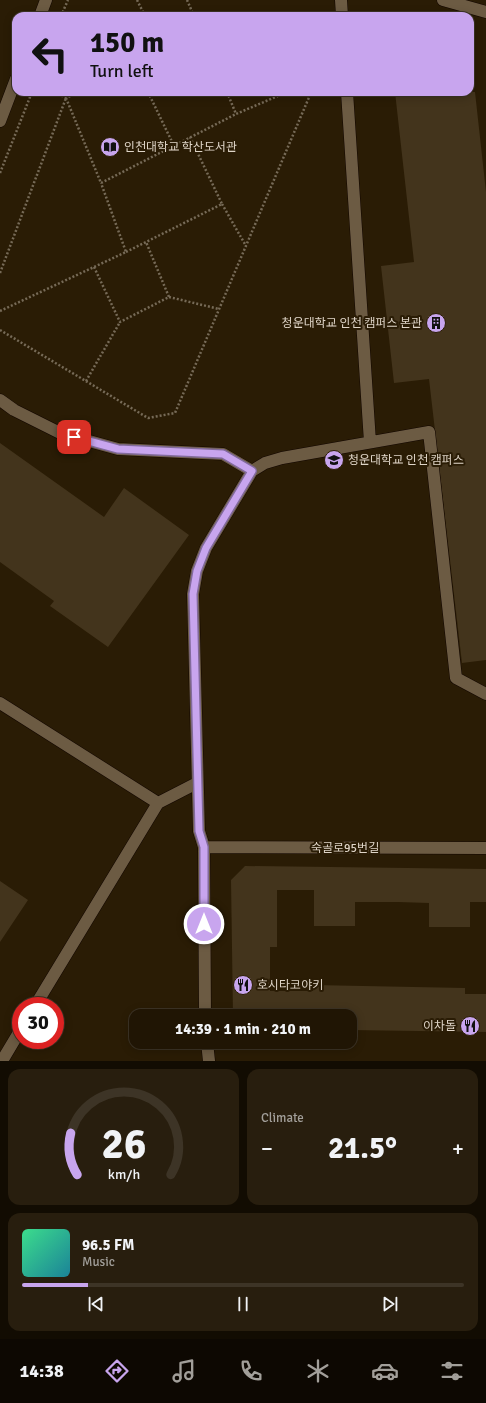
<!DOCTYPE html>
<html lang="en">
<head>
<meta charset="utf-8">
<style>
	:root { --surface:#201504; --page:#281e0e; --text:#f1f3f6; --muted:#a29f9a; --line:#3d3426; --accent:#c8a5ee }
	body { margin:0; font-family:Signika,"Noto Sans KR",sans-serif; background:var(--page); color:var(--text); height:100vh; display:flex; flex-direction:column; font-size:15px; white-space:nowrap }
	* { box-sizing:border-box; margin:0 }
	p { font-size:13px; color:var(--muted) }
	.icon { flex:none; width:22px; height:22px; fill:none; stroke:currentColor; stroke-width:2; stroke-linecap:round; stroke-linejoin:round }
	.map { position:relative; height:1061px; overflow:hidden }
	.details { display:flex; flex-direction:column; gap:8px; padding:8px; background:#120c02; flex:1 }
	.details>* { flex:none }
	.hud { position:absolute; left:12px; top:12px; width:462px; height:84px; border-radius:12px; box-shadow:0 2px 10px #0003,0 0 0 1px var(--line); background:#c8a5ee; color:#111; overflow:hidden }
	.speed { position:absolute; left:12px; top:997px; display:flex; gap:8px; font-size:20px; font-weight:700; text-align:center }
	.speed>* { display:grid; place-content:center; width:52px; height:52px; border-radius:50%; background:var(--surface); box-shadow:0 2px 10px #0003,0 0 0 1px var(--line); line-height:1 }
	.speed .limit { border:6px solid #d22; background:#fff; color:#111 }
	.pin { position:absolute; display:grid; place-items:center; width:34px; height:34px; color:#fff; margin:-17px; border-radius:8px; box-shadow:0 2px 6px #0006 }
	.me { position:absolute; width:44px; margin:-22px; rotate:0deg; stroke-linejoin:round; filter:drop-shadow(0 0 3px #0008) }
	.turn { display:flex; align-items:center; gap:14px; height:84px; padding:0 12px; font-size:18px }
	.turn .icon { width:52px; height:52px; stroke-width:2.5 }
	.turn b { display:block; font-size:28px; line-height:34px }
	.big { font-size:30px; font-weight:700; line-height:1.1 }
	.details .widget { flex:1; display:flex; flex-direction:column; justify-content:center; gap:6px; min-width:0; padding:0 14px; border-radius:12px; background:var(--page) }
	.details .dial { align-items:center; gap:0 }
	.dial svg { height:104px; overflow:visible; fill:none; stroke:var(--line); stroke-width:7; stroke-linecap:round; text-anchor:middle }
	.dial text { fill:var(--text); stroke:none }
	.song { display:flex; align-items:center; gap:12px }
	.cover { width:48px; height:48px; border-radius:6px; background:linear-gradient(135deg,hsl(150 70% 55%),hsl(190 70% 35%)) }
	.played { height:4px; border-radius:2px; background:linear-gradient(90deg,var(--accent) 15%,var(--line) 15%) }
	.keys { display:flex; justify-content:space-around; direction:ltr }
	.heat { display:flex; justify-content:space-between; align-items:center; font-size:22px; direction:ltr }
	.details .tiles { flex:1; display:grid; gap:8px; grid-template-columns:1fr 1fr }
	.widget:last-child { grid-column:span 2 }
	.trip { position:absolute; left:129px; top:1009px; width:228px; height:40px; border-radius:12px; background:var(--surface); box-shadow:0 2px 10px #0003,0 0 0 1px var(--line); font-weight:700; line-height:40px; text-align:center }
	.menu { display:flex; height:64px; justify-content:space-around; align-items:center; background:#0d0802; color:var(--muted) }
	.menu .icon { width:28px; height:28px }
	.menu .active { color:var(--accent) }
	.menu b { font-size:18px; color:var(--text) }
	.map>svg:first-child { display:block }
	.building { fill:#43341c }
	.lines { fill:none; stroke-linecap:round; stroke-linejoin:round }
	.minor-casing { stroke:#120600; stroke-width:13 }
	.path { stroke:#766a57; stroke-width:2.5; stroke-dasharray:2 2; stroke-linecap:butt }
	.minor { stroke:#6c5b43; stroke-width:12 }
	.route-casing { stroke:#826b9b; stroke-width:10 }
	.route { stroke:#c8a5ee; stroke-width:7 }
	.labels { text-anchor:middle; stroke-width:4; stroke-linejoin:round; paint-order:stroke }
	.poi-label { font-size:12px; fill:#dfd5c8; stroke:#2a1c05; text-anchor:start }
	.street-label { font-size:12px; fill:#dfd5c8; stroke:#2a1c05 }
</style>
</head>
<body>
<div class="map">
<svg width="486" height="1061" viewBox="0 0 486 1061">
	<rect width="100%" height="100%" fill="#2a1c05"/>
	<path class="building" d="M395,92H475L486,192V660L462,663L429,379L394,383L381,266L414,262Z
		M0,443L104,517L124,488L189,535L108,647L50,606L54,601L0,562Z
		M245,866L486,869V902H470V927H429V903L398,902H355V926H314V890H277V947H270V991H313V985L465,988V994H486V1032L350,1030V1016H233L231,880Z
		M0,881L28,900L0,942Z"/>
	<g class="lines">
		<g class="minor-casing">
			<path id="minor" d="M341,0L342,16
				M443,0L486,12
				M40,16L46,0
				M347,92L370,442
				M0,121L16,79
				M0,400L14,410L60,433L118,449L223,454L252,471
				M0,703L158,803
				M204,847L486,848
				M35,1006L158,803L197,783
				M205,1016L204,847L199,831L193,594L197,571L206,548L252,471L265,463L282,458L429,432L456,678L486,694
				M207,1042L209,1061
				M2,1061L21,1029"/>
		</g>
		<path class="path" d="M137,0L145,16
			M187,0L194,16
			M61,16L68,0
			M54,92L66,98L79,92
			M148,92L174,146
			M227,92L236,114L287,92
			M294,92L310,95
			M66,98L101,183L236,114
			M0,173L32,92
			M222,204L246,246
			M126,252L222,204L190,137
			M94,267L120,322L169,297L146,242
			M0,273L66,98
			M169,297L219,309
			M0,311L126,252L101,183
			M0,330L148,418L175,413L310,95L316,92
			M86,381L120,322"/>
		<use href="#minor" class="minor"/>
	</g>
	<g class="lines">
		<g class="route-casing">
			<path id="route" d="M74,437L118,449L223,454L252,471L206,548L197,571L193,594L199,831L204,847V924"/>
		</g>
		<use href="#route" class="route"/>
	</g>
	<defs>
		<g id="library-disc" transform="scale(1)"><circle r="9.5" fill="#c8a5ee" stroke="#2a1c05"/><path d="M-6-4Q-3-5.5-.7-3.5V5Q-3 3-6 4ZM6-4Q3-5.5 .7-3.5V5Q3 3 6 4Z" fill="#111"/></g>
		<g id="building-disc" transform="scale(1)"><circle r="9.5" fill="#c8a5ee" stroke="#2a1c05"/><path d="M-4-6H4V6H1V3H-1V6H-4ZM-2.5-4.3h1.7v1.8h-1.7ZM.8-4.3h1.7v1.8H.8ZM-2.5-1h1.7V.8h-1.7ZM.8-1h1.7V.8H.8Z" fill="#111"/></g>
		<g id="university-disc" transform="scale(1)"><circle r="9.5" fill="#c8a5ee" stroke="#2a1c05"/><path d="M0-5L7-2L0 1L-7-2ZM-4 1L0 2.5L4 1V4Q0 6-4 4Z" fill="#111"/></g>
		<g id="restaurant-disc" transform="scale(1)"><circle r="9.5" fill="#c8a5ee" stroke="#2a1c05"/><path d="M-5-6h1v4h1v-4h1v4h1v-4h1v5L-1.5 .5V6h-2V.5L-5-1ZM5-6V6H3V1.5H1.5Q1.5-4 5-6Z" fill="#111"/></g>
	</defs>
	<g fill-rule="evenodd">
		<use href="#library-disc" x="110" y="147"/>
		<use href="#building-disc" x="436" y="323"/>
		<use href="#university-disc" x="334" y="460"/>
		<use href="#restaurant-disc" x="243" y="985"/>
		<use href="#restaurant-disc" x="470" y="1026"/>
	</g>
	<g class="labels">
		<g class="poi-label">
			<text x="124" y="151">인천대학교 학산도서관</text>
			<text x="422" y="327" text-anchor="end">청운대학교 인천 캠퍼스 본관</text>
			<text x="348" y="464">청운대학교 인천 캠퍼스</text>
			<text x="257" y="989">호시타코야키</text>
			<text x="456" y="1030" text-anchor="end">이차돌</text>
		</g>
		<g class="street-label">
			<text x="345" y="852">숙골로95번길</text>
		</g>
	</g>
</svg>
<div class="speed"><div class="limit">30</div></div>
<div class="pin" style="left:74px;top:437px;background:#d93025"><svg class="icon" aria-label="arrive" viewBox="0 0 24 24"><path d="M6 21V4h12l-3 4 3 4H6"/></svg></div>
<svg class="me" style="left:204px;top:924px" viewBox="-20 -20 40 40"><circle r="17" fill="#c8a5ee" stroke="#fff" stroke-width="3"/><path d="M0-11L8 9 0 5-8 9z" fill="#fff"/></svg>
<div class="trip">14:39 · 1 min · 210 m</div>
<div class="hud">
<div class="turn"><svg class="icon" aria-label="left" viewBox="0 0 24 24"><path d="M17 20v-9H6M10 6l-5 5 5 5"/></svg><div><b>150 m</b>Turn left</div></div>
</div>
</div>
<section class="details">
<div class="tiles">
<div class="widget dial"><svg viewBox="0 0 100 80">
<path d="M14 69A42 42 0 1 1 86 69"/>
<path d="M14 69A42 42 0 0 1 9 37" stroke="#c8a5ee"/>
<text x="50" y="56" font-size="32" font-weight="700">26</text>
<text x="50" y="72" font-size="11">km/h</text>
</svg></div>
<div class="widget"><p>Climate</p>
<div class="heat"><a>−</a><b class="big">21.5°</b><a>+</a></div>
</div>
<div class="widget">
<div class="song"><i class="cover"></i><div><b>96.5 FM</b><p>Music</p></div></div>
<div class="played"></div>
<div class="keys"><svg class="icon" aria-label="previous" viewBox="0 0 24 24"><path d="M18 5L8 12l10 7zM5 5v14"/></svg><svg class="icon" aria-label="pause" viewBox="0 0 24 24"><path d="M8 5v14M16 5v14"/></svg><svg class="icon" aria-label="next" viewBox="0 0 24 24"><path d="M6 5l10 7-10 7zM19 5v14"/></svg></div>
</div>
</div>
</section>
<nav class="menu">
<b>14:38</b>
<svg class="icon active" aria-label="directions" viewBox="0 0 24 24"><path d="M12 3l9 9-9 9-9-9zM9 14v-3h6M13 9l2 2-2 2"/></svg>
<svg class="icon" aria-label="music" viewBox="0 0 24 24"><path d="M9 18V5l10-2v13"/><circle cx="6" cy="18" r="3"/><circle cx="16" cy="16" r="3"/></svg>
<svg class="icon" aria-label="phone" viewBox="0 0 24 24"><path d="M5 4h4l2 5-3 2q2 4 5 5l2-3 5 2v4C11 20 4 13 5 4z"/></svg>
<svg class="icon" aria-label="climate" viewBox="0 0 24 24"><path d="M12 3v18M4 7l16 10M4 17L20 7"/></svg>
<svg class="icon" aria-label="car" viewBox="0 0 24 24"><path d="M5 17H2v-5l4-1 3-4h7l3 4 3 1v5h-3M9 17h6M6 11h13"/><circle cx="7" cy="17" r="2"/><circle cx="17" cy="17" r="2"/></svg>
<svg class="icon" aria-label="filters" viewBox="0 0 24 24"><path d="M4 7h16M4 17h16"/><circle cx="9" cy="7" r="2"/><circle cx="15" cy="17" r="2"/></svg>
</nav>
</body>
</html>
